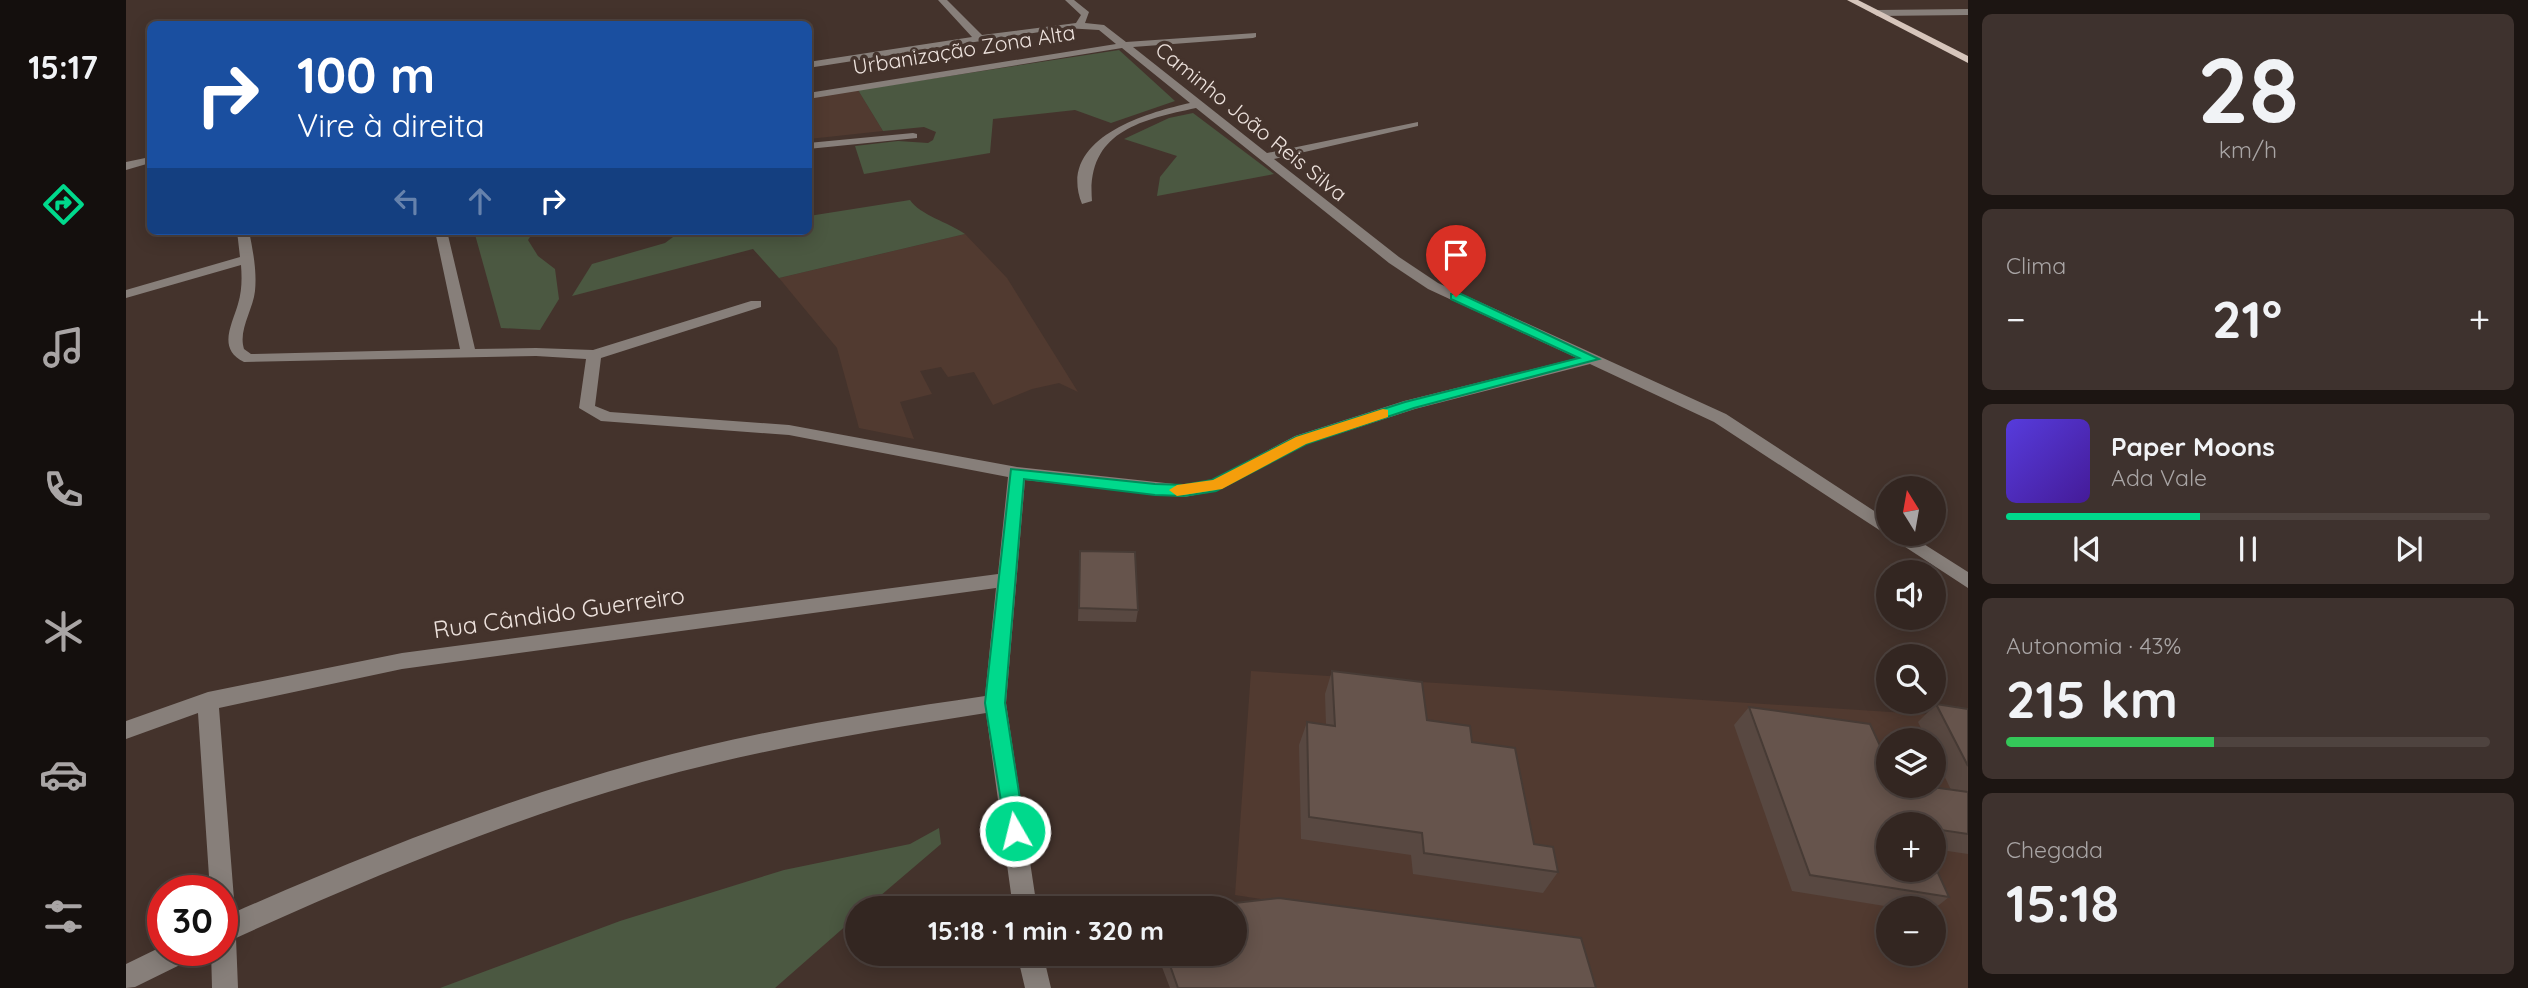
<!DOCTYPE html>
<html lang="pt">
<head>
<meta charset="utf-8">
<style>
	:root { --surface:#332621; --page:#3e322e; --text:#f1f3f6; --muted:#a9a5a5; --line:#4e433f; --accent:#00d98c }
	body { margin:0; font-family:Quicksand,sans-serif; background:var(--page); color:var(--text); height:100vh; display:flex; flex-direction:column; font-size:26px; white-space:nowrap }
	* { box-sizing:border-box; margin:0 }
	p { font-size:23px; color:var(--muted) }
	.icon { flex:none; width:38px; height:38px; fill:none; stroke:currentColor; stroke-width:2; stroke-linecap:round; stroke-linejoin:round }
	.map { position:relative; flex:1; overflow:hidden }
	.drawer { display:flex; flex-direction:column; gap:14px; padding:14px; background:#1c1512; width:560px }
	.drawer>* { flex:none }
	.top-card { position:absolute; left:21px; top:21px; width:665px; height:214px; border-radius:10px; box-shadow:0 4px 18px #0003,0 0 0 2px var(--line); background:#1a4fa0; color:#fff; overflow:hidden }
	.needle { width:46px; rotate:349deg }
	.controls { position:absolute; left:1750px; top:476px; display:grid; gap:14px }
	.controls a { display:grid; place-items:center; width:70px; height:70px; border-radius:50%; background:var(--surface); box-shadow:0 4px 18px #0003,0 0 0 2px var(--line); font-size:35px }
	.speed { position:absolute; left:21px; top:875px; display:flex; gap:14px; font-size:35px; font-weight:700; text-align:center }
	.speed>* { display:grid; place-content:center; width:91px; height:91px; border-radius:50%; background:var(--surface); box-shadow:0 4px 18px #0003,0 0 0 2px var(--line); line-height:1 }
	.speed .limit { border:10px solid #d22; background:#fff; color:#111 }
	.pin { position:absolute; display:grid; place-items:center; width:60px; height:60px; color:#fff; margin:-72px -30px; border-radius:50% 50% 50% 0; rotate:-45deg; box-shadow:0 0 7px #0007 }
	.pin .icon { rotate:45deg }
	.me { position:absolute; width:77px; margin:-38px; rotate:352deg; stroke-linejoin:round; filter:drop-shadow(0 0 5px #0008) }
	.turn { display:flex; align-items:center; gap:24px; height:147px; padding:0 35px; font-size:32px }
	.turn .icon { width:91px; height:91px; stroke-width:2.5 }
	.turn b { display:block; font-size:49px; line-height:60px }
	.lanes { display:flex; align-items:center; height:66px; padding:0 35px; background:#0003; justify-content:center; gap:35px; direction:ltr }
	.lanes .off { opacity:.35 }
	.big { font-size:52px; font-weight:700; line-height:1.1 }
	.drawer .card { flex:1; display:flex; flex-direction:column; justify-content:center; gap:10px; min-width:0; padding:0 24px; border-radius:10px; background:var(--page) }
	.drawer .dial { align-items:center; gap:0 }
	.dial b { font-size:91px; line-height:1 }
	.song { display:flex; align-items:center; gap:21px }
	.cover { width:84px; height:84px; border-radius:10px; background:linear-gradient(135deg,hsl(250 70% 55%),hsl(260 70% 35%)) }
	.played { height:7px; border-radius:4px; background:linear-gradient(90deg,var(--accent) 40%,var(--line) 40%) }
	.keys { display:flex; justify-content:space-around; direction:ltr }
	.heat { display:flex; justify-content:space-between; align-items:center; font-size:38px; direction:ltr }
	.charge { height:10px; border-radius:5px; background:linear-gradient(90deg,#34c759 43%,var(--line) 0) }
	.trip { position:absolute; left:719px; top:896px; width:402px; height:70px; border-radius:35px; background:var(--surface); box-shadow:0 4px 18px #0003,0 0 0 2px var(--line); font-weight:700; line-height:70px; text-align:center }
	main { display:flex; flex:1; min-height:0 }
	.tabs { display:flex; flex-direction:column; width:126px; justify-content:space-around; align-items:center; background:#140f0d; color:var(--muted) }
	.tabs .icon { width:49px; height:49px }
	.tabs .active { color:var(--accent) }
	.tabs b { font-size:32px; color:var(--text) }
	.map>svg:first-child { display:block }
	.built { fill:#513a30; fill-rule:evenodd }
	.green { fill:#4b5841 }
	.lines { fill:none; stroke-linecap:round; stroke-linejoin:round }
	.minor { fill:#877f7a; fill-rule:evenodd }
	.major { fill:#d6c5bb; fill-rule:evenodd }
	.wall { fill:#584841 }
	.building { fill:#66544c; stroke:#473b35; stroke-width:2 }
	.route { fill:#00d98c; stroke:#008d5b; stroke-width:2 }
	.slow { fill:#f59e0b }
	.labels { text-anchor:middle; stroke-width:7; stroke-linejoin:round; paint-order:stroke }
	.far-street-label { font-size:21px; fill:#ede2dd; stroke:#44332c }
	.street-label { font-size:24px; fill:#ede2dd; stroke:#44332c }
</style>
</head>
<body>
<main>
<nav class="tabs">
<b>15:17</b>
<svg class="icon active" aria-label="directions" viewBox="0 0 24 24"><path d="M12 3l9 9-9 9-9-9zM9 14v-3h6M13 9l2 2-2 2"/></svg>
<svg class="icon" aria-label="music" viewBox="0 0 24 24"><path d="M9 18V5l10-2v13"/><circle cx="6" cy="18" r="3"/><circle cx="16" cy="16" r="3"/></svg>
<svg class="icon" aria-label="phone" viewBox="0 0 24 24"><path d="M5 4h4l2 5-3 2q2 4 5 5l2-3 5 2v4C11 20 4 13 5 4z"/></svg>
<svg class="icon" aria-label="climate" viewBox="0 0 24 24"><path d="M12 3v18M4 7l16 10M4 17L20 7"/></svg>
<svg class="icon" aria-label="car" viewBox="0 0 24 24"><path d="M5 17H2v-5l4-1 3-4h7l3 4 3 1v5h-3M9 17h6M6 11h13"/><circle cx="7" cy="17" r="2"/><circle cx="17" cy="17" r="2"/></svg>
<svg class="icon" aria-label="filters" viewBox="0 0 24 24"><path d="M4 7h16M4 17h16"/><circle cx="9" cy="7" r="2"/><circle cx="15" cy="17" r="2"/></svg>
</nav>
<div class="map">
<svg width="1842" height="988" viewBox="0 0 1842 988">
	<rect width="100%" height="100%" fill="#44332c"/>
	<path class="built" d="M732,90L757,131L683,139V98Z
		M839,234L881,278L952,392L933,383L906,389L867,405L848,372L822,377L815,367L794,371L806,394L774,402L788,439L733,428L711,348L653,278Z
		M1125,671L1842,717V988H1462L1376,936L1109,895ZM1762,740H1808V786H1762ZM1762,824H1808V870H1762ZM1762,908H1808V954H1762Z"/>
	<path class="green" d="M993,50L1049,101L985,123L949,110L867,119L864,153L738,174L729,146L772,141L802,143L807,140L810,132L798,127L757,131L732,90Z
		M1067,113L1148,174L1031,196L1034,177L1051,156L998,139L1043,118Z
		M784,200C794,215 822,222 839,234L653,278L627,249L446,296L466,264L539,243L555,231H682L683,216Z
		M348,231H408L402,240L412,256L429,269L433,299L414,330L375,328Z
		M813,828L815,844L740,908H732L731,916L649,988H314L494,921L658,870L784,844Z"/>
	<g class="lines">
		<path class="minor" d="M812,0H821L856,35L950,23L955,15L939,0H948L963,12L959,23L978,25L1000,42L1130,33V37L1127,38L1007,47L1141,153L1292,122V126L1148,159L1273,257L1312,283L1600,414L1762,520V534H1782L1842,572V588L1588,422L1464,364L1289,409L1181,444L1090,491L1058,497L899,480L880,703L911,908H887L860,713C744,731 629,750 516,782C376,822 242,878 110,938L112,988H86L85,950H96V891H84L72,713L0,739V721L82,692L276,653L872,574L882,477L663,435L475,421L453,408L460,359L410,356L118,362C91,349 106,325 112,304C116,291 116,278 115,265L0,298V290L114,257L111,231H123C127,251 131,271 129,291C127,310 112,330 118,349L125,354L334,349L309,231H321L349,349L410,348L467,350L625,301H635V307L475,358L469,406L484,412L663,425L891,467L1058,485L1086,480L1169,436L1278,401L1451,358L1302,289L1263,263L1070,108C1014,120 960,132 966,201L956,204C930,139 1019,113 1064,103L996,48L682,99V93L990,44L973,30L939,28L682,68V62L846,37ZM870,588L859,696C744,713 628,731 516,762C377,800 241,854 109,912L93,708L276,669Z
			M1842,9V15L1751,16L1747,13L1751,10Z
			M787,133L791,134V138L682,149V143Z
			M24,157V163L0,170V162Z
			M37,946V950H70L66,959L9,987L0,988V964Z
			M891,954H917L925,988H899Z"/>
		<path class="major" d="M1721,0H1732L1842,56V63Z"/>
	</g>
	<path class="wall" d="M954,551L1012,610L1010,622L952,621Z
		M1206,671L1301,720L1346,742L1408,844L1432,872L1417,893L1287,874L1285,855L1175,839L1173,745L1181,722L1200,725L1199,694Z
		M1810,704L1842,709V854L1808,849V824H1762L1823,897L1808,909L1771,908L1666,891L1608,725L1623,707L1762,786L1825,790L1808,754V740H1801L1792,722Z
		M1031,954H1110L1470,988H1044Z"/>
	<path class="building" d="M954,551L1009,552L1012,610L953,608Z
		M1206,671L1296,682L1301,720L1344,726L1346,742L1389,748L1408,844L1427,847L1432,872L1298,853L1296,833L1183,817L1181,722L1209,726Z
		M1810,704L1842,709V766Z
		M1623,707L1744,724L1762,763V786H1799L1842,792V834L1808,829V824H1762V870H1808V864L1823,897L1684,875Z
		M1153,898L1455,938L1470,988H1052L1040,954H1110V908H1065Z"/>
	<path class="route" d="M1325,294H1335L1473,359L1288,408L1180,444L1090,491L1058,496L1029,495L898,479L879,703L899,831L896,838L889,841L881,838L859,703L885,469L1029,484L1058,485L1086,480L1170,437L1279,402L1453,358L1325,299Z"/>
	<path class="slow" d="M1257,409L1262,410V417L1180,444L1096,489L1051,496L1043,490L1051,485L1087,480L1170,437Z"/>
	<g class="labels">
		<g class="far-street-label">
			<text transform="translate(838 50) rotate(-9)" y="7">Urbanização Zona Alta</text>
			<text transform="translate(1125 122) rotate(39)" y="7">Caminho João Reis Silva</text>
		</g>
		<g class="street-label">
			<text transform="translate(433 613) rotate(-8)" y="8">Rua Cândido Guerreiro</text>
		</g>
	</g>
</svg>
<div class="controls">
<a><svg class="needle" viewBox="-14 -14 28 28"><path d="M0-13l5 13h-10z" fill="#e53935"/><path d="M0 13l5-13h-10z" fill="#a9a5a5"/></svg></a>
<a><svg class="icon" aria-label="sound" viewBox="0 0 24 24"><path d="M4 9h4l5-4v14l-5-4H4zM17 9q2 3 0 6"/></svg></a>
<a><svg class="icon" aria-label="search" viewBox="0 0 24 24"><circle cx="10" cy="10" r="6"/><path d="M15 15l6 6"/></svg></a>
<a><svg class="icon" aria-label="layers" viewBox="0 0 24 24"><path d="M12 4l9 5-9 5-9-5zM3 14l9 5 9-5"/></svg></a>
<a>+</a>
<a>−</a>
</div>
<div class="speed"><div class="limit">30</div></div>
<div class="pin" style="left:1330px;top:297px;background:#d93025"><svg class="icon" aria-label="arrive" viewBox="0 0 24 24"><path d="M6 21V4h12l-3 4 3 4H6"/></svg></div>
<svg class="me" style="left:889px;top:831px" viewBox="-20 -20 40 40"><circle r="17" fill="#00d98c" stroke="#fff" stroke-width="3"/><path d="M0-11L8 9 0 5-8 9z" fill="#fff"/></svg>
<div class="trip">15:18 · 1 min · 320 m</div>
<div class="top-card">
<div class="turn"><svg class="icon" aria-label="right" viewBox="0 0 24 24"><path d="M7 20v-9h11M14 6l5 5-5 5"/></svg><div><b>100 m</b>Vire à direita</div></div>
<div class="lanes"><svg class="icon off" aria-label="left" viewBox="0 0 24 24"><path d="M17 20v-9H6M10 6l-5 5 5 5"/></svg><svg class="icon off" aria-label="ahead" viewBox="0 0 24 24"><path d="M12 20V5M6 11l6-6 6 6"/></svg><svg class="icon" aria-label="right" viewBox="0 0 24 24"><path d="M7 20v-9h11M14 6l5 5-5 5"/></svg></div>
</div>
</div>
<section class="drawer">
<div class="card dial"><b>28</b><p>km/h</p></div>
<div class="card"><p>Clima</p>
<div class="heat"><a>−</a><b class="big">21°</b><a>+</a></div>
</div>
<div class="card">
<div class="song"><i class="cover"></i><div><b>Paper Moons</b><p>Ada Vale</p></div></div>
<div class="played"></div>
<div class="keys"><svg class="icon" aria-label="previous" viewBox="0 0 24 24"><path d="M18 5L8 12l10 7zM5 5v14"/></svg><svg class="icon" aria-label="pause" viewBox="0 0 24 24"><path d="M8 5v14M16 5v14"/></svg><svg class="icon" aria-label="next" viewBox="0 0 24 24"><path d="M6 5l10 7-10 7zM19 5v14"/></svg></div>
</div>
<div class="card"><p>Autonomia · 43%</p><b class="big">215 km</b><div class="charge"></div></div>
<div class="card"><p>Chegada</p><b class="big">15:18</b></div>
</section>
</main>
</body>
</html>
